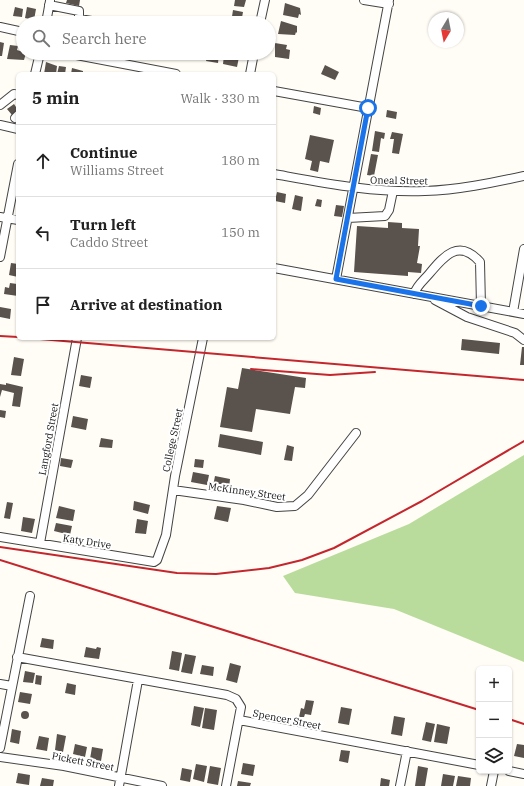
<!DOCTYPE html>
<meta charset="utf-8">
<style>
:root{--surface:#fff;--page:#f2f2f2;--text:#222;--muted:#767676;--line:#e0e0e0}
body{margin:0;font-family:"IBM Plex Serif",serif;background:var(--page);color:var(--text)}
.controls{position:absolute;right:12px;bottom:12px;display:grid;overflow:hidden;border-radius:6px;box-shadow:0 1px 3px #0004}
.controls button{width:36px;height:36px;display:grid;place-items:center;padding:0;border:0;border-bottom:1px solid var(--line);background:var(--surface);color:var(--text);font:20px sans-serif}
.compass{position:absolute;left:428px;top:12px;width:36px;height:36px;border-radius:50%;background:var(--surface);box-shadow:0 1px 3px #0004;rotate:190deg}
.stop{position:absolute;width:12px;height:12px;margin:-9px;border:3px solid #1a73e8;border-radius:50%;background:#fff}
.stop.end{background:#1a73e8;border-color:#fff;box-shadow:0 1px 4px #0008}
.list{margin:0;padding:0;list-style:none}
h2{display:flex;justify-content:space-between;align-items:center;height:52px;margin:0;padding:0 16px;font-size:17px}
h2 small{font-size:13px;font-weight:400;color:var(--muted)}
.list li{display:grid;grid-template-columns:26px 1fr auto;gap:12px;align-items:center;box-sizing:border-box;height:72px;padding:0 16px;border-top:1px solid var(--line)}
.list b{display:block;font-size:15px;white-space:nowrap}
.list p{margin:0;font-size:13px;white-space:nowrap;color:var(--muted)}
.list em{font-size:13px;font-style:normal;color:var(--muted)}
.icon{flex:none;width:22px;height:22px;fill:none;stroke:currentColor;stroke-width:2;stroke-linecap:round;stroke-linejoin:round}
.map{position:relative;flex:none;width:524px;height:786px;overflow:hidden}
.search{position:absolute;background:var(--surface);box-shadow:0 1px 3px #0004;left:16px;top:16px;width:260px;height:44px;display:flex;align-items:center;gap:10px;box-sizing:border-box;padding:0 14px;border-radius:22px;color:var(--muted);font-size:15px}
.panel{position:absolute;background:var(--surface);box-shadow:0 1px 3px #0004;left:16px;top:72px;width:260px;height:268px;border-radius:6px}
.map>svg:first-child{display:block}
.forest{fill:#b9dc9c}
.building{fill:#5a524d}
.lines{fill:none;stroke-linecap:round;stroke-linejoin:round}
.minor-casing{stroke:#444;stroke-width:10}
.minor{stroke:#fff;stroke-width:8}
.rail{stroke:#c4262e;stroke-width:2}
.route{stroke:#1a73e8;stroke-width:5}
.labels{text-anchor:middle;stroke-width:4;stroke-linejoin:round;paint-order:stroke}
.street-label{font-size:10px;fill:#111;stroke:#fff}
</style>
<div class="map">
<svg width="524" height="786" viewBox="0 0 524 786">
<rect width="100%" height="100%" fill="#fffdf5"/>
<path class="forest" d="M524 455V662L394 609 295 593 283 576 409 524Z"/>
<path class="building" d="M67 0H80L79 6 66 3Z
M235 0H246L244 7 234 6Z
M285 3 300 8 301 15 299 14 298 18 283 15Z
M15 7 23 9 22 17 13 16Z
M27 7 36 9 34 20 25 18Z
M233 10 243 12 241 23H231Z
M106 16 130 20V23H101V21L105 22Z
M281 21 297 26V33L296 32 295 35 278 34Z
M0 42 4 43 2 56H0Z
M275 43 287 45 286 49 290 50 289 59 275 57Z
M10 45 18 46 17 50 26 53 24 60 7 59Z
M174 53H185L184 57 173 55Z
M190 53H202L201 60 190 58Z
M208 53H219L218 63 206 61Z
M224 55 239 57 237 67 223 64Z
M46 62 57 66 56 74H44Z
M325 65 339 72 335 80 321 74Z
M59 66 66 67 65 74H57Z
M72 68 83 71V74H71Z
M14 104 18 110 12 115 7 109Z
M314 106 321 108 320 115 313 113Z
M387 110 397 112 396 119 386 117Z
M375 131 385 133 384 139 381 138 379 152 372 151Z
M392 132 403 134 399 154 392 153 394 139H390Z
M310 135 334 140 329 163 320 161 318 172 310 170 312 161 305 159Z
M371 154 378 155 374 176 367 175Z
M277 192 286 194 285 203 275 201Z
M295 195 303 197 301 211 292 209Z
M317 199 322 200 321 207 315 206Z
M336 205 344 206 342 217 334 216Z
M388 222 402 223V228L419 229 418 246H420L417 263 422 264 421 273 408 272V276L354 272 357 226 388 228Z
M11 263 18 264V277L9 275Z
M10 283 17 284 18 296 4 294 5 287 9 288Z
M0 307 11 309 10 319 0 317Z
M462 339 500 343 499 354 461 350Z
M522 347H524V365H520Z
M14 357 24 359 21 376 11 375Z
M242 368 306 378 305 388 295 387 290 414 256 409 252 432 220 427 227 387 238 389Z
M81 375 92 377 90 388 79 386Z
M6 383 23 387 20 407 12 406 14 393 2 390 0 397V384L6 385Z
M0 410 6 411 5 418 0 417Z
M73 416 88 419 86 430 71 427Z
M220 434 263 442 261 455 218 447Z
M101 438 113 440 112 448 99 447Z
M287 445 294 447 292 461 284 460Z
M61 458 73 460 71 468 60 466Z
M195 459 204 460 203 468 194 467Z
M193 472 209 475 207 485 191 482Z
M215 476 230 479 229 489 213 486Z
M134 501 150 505 148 514 133 510Z
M7 502 13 503 10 519 4 518Z
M59 506 75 510 73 521 56 518Z
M217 506 231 508 228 522 214 519Z
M23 517 35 519 32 533 21 531Z
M137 519 148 521 146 534 135 533Z
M56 523 72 526 70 535 54 531Z
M42 638 54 640 53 649 40 647Z
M86 647 96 649 97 647 101 648 99 659 84 657Z
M172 651 182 653 179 671 169 669Z
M185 654 196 656 192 674 181 672Z
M230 663 241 666 237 683 226 680Z
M202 665 214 667 213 676 200 674Z
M25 671 35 673 33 683 23 682Z
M36 675 42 676 41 685 35 684Z
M67 683 76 685 75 695 65 693Z
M20 692 32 694 30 704 18 702Z
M306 700 314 701 311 715 305 714 304 717H299L301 708 304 709Z
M194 706 204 708 200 727 191 725Z
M341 707 352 709 349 725 338 723Z
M205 708 217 710 214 730 202 728Z
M21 715a4 4 0 1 1 8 0a4 4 0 1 1-8 0Z
M394 716 405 718 402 736 391 734Z
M426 722 435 724 431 742 422 740Z
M437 724 450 727 447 744 434 742Z
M12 729 21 731 19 744 10 742Z
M57 734 66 736 63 752 55 750Z
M39 736 49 738 47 751 36 749Z
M75 744 87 747 85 757 73 754Z
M517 744 524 745V758L514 756Z
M92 747 103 749 101 761 90 759Z
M341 750 350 751 348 763 339 761Z
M243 763 255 765 253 776 241 774Z
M196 764 207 766 204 782 193 779Z
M210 766 221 768 218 785 207 783Z
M418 766 428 768 425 786H415Z
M182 768 192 770 190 782 180 780Z
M18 773 30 775 29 785 16 783Z
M443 774 455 776 453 786H441Z
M458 776 471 778 470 786H456Z
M42 778 54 780 53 786H40Z
M381 778 390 780 389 786H380Z
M238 781 251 783 250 786H237Z"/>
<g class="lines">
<g class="minor-casing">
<path id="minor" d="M364 0 389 4
M49 5 79 11V18L76 23
M79 19 98 22
M46 20 62 23
M46 23 50 1
M260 23 265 0
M0 27 23 32
M66 53 176 74
M35 74 40 53
M250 74 254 53
M274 91 368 108
M0 105 14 94 18 95
M15 118 18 115
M0 125 18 129
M274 174C324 183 373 193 425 191 458 190 491 183 524 176
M0 217 18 220
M348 218 385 216 389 210 393 191
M0 257 18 164
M274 268 524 314
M336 279 389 0
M414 294C417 285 423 281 429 274 444 256 459 238 480 262L481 306
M435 300 467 317 515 333 524 340
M513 312 524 249
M173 490 244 500 277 507 295 506 308 495 356 433
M0 537 154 562 157 560 166 535 175 476 203 338
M40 543 77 338
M17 657 227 695 236 699 241 707 226 786
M0 684 12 686
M239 720 479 765
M0 748 30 596
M0 757 64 766 162 786
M509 771 524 774
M119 786 138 680
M400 786 407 751
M491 786 494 771"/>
</g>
<use href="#minor" class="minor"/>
<path class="rail" d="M0 336 18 337
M28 338 524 380
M251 369 330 375 375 372
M0 547 177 573 216 574 269 568 302 560 334 548 422 501 524 441
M0 560 479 710
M509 719 524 724"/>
</g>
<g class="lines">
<path class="route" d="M368 108 336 279 481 306"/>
</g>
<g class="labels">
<g class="street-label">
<text transform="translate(399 180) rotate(1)" y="4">Oneal Street</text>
<text transform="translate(48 439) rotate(-80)" y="4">Langford Street</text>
<text transform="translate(172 440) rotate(-78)" y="4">College Street</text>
<text transform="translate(247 491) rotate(8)" y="4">McKinney Street</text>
<text transform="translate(87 541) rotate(9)" y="4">Katy Drive</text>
<text transform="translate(287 719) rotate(11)" y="4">Spencer Street</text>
<text transform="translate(83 761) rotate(11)" y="4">Pickett Street</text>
</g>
</g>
</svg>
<div class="controls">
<button>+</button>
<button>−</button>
<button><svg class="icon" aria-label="layers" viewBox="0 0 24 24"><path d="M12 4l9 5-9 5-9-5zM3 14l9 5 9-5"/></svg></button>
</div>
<svg class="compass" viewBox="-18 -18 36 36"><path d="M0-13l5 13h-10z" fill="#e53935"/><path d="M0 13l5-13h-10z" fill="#767676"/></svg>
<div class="stop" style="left:368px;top:108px"></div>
<div class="stop end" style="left:481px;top:306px"></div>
<div class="search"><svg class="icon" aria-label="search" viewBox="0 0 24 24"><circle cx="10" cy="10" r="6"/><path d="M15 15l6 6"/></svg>Search here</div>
<section class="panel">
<h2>5 min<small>Walk · 330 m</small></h2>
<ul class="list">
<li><svg class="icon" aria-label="ahead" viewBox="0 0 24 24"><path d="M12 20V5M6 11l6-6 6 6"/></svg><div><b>Continue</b><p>Williams Street</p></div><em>180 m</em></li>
<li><svg class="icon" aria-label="left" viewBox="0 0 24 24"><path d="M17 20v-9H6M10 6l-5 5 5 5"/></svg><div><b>Turn left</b><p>Caddo Street</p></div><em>150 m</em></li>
<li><svg class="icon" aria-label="arrive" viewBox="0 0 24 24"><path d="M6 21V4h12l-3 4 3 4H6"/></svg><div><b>Arrive at destination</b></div></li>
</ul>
</section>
</div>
